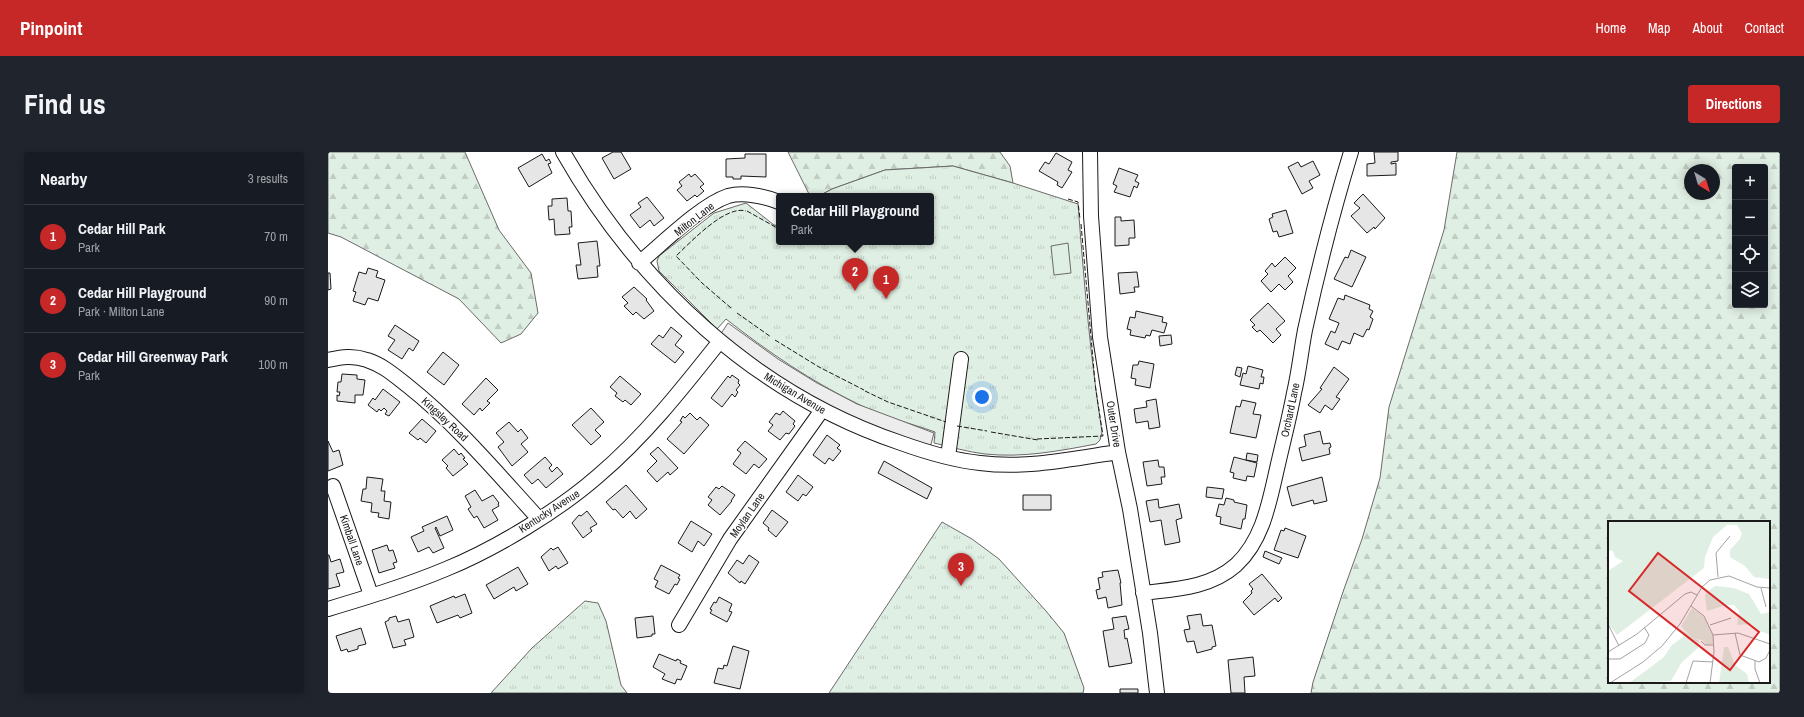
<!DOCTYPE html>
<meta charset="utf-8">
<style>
:root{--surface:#171b24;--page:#20242c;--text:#f1f3f6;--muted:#9ea1a6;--line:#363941;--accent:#c62828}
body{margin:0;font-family:"Archivo Narrow",sans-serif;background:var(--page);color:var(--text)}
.controls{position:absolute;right:12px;top:12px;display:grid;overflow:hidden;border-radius:4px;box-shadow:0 2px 10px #0003}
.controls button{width:36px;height:36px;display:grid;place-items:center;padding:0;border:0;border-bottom:1px solid var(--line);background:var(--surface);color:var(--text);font:20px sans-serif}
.compass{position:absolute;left:1356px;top:12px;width:36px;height:36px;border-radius:50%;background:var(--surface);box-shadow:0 2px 10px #0003;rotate:142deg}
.you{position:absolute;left:654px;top:245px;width:14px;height:14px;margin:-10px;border:3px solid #fff;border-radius:50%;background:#1a73e8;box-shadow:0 0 0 6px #1a73e833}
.badge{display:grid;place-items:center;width:26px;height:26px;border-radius:50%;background:var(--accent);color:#fff;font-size:13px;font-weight:700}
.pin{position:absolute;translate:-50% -33px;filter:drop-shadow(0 1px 2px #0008)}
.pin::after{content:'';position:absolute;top:21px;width:14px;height:12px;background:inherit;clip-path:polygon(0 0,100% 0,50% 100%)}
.popup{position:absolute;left:448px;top:41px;width:158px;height:52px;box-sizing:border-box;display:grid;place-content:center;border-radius:4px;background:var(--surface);filter:drop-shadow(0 1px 3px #0005);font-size:13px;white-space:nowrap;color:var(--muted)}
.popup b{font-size:15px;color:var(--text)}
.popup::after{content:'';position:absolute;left:50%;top:100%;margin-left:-8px;border:8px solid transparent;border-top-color:var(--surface)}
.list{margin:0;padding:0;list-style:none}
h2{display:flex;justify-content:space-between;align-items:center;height:52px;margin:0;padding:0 16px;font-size:17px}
h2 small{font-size:13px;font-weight:400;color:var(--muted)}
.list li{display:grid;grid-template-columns:26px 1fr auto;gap:12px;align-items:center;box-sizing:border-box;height:64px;padding:0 16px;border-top:1px solid var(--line)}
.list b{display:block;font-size:15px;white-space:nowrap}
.list p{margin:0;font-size:13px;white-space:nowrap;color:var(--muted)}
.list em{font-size:13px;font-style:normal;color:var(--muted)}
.icon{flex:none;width:22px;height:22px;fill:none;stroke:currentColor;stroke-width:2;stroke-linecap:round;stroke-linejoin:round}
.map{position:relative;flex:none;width:1452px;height:541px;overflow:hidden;border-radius:4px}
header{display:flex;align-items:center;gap:24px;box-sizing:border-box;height:56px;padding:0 20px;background:var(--accent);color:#fff}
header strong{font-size:19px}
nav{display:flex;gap:22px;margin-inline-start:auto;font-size:14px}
.intro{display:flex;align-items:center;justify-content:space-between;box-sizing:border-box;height:96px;padding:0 24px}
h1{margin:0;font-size:28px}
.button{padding:10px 18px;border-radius:4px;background:var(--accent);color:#fff;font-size:14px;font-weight:700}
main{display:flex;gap:24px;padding:0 24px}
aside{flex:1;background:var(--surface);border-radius:4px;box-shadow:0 2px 10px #0003}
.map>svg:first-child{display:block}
.forest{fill:url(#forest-firs);stroke:#6a6a6a;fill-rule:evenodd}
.park{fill:url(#park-tufts);stroke:#6a6a6a}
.pitch{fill:#e0efe3;stroke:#6a6a6a}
.parking{fill:#ededed;stroke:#6a6a6a}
.building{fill:#e6e6e6;stroke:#1a1a1a}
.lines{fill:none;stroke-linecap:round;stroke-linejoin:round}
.minor-casing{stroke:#1a1a1a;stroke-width:16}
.minor{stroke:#fff;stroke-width:14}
.fence{stroke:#1a1a1a;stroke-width:1;stroke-dasharray:5 2;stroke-linecap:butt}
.labels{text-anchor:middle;stroke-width:3;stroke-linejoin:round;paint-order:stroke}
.street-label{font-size:11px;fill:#1a1a1a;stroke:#fff}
.inset-road{fill:none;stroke:#a3a3a3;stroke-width:1}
.view{fill:#d62828;fill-opacity:0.15;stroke:#d62828;stroke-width:2}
.inset-edge{fill:none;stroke:#1a1a1a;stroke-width:2}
</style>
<header>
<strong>Pinpoint</strong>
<nav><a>Home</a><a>Map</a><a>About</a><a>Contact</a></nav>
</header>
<div class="intro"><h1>Find us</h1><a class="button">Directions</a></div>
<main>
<aside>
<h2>Nearby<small>3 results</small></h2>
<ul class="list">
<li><span class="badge">1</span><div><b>Cedar Hill Park</b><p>Park</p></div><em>70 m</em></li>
<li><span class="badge">2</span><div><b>Cedar Hill Playground</b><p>Park · Milton Lane</p></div><em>90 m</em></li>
<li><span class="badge">3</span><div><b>Cedar Hill Greenway Park</b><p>Park</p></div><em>100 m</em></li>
</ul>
</aside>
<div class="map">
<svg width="1452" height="541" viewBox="0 0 1452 541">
<defs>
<pattern id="forest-firs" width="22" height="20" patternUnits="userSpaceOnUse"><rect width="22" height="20" fill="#e0efe3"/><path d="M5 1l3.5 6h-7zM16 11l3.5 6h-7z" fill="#c0ccc2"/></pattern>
<pattern id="park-tufts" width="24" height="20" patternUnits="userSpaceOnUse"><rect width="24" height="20" fill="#e0efe3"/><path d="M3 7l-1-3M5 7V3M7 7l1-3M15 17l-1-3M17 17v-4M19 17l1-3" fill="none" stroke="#c0ccc2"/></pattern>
</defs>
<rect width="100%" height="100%" fill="#fff"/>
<path class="forest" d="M0 0H137L171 78 203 121 210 161 193 182 173 191 131 147 13 85 0 81Z
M460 0H672L682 14 685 31 625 14 557 18 504 37 491 44H482Z
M1129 0H1452V541H983L985 530 1016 437 1034 387 1052 326 1061 255 1116 78ZM1407 15H1437V153H1407ZM1362 18H1386V42H1362ZM1281 370H1441V530H1281Z"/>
<path class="park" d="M625 14 685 31 750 52C756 128 762 204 774 280L772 288 768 292C731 299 695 306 657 302 640 300 623 295 606 291L607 280C582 271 555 265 532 253 484 230 440 200 398 167L389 177 331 119 329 109 331 104 386 61 418 51 446 73 451 74V90H603V44H491L504 37 557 18Z
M614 370 644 387 671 407 718 459 736 481 756 536 755 541H501Z
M257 449 270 451 278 469 293 533 299 541H163L204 496Z"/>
<path class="pitch" d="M740 91 743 121 726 123 723 94Z"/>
<path class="parking" d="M400 171 450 207 489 231 529 252 606 281 602 296 524 266 468 236 392 183Z"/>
<path class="building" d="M285 0H293L303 17 286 27 274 6Z
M1046 0H1070V9L1063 10V12L1068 11V23L1039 24V12L1047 11Z
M728 1 744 10 740 18 744 20 734 36 729 33 730 30 711 19 717 10 721 12Z
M214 2 218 9 221 7 223 11 220 12 224 21 201 35 190 16Z
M417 2H438V25L413 24V27H405V25H398V7L417 6Z
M985 9 992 23 981 29 985 36 974 42 960 15 970 10 973 15Z
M791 16 810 23 807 29 811 31 809 36 806 34 802 45 786 40 789 34 785 32Z
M361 22 363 25 367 22 376 32 372 35 376 39 369 45 367 43 359 49 349 38 354 34 351 30Z
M1035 42 1057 66 1047 77 1046 75 1039 81 1023 64 1032 56 1026 51Z
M319 45 336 66 326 74 322 68 312 76 302 63 313 55 310 51Z
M239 46 240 59H243L244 75H241L242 82 227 83 226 67 221 68 220 54H224V47Z
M958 58 965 81 951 85 949 79 945 80 941 67 945 65 944 62Z
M787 65H793V69L806 68 807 86H801V93L787 94Z
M269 89 272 114H269L270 125 250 127 248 113H253L250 91Z
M1023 98 1038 105 1024 135 1006 127 1017 105 1020 106Z
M957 105 968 116 960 124 965 130 957 138 951 132 943 140 933 129 940 122 937 119 944 111 947 115Z
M40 116 50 119 48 125 57 128 50 149 40 146 37 153 25 149 28 140 25 139 31 120 38 122Z
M809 120 811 135H806L807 140 792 142 790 121Z
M0 121H2L3 137 0 138Z
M306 135 319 147 318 148 326 159 316 167 308 160 305 163 296 154 300 151 294 145Z
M1017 143 1042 153 1041 157 1045 159 1042 165 1045 167 1041 178 1039 177 1035 185 1026 181 1022 192 1014 189 1010 198 997 192 1003 179 1007 181 1011 171 1001 167 1010 146 1016 148Z
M940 151 957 169 948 177 953 183 945 191 932 178 929 180 924 175 927 173 922 168Z
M808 159 835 165 834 170 839 171 836 181 824 178 822 184 818 183 817 186 802 183 803 178 799 177 802 165 807 166Z
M67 173 91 189 85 199 81 196 74 207 60 198 67 188 60 184Z
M343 175 354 184 347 193 356 200 347 211 323 192 331 183 335 186Z
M843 183 844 192 832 194 831 184Z
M115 200 131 213 116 233 99 220Z
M811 209 826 212 822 236 807 233 808 227 803 226 805 213H810Z
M920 214 935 218 933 225H936L935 232 932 231 931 237 912 233 915 221 918 222Z
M909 215 914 216 912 225 907 223Z
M1006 215 1021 227 1008 245 1012 247 1004 258 997 253 992 261 980 253 994 237 992 236Z
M14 222 29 223V227L37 228 35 243H27V251L9 249V243L11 244 12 240H9L10 230H13Z
M404 223 411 228 410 231 412 233 408 238 410 240 407 245 404 242 394 255 383 246 400 224 402 226Z
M292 224 313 242 303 253 297 248 295 250 287 244 289 241 282 235Z
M158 226 170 238 159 249 162 251 154 259 152 256 146 263 134 252Z
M55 237 72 250 61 264 57 262 59 259 56 256 53 259 51 257 49 260 40 253 45 246 47 248Z
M828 247 832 275 821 277 820 269 808 271 806 257 819 255 818 249Z
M914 248 928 251 925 262 933 263 928 286 902 281 908 254 912 255Z
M263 256 276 270 267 278 273 284 263 293 244 273Z
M455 259 467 269 465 272 467 274 461 282 458 281 452 288 440 279 445 273 441 270 448 261 452 263Z
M362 261 369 268 372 265 381 273 356 302 339 287 354 270 352 269 355 264 357 266Z
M94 267 108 279 98 291 92 286 90 288 81 281Z
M181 270 190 280 193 277 200 286 193 292 200 300 184 314 170 295 176 290 168 281Z
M992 279 995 292 1002 291 1003 295 1001 296 1002 302 974 309 971 296 978 294 976 283Z
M499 283 512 293 509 296 513 299 505 309 501 306 497 312 485 303Z
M0 289 5 300 11 298 15 313 0 319Z
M417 289 439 307 431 316 426 312 418 322 405 312 413 301 409 298Z
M330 295 350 316 342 323 340 320 329 330 319 319 329 309 322 302Z
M126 297 131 303 133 301 137 306 135 307 140 312 125 324 118 316 120 314 114 308Z
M919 301 930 303 929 310 918 308Z
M217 305 224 313 221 316 224 320 229 315 235 322 218 336 210 327 204 332 196 323Z
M906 305 929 311 926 325 919 324 918 329 905 326 906 321 902 320Z
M830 308 831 315H836L837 325H833L834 332 819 334 815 310Z
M556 309 604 336 599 347 550 321Z
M470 323 485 335 478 344 475 342 470 349 458 340Z
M39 325 55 327 53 339H57L56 349 63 350 61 367 50 365 51 361 43 360 44 351 33 349 35 337H38Z
M994 325 999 349 986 352 985 348 964 354 959 335Z
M298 333 319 357 308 367 302 359 295 366 287 357 285 358 278 350Z
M394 334 407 343 403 349H404L392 363 380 353 384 348 380 345 388 335 391 337Z
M879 335 896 337 894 347 878 345Z
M147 338 154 349 165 343 171 351 170 352 171 354 164 358 170 368 156 376 149 364 146 366 140 357 143 355 137 344Z
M695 343H723V358H695Z
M898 346 906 348V350L919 353 917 367H915L913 377 892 372 893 365 888 364 891 352 896 353Z
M830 347 831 356 851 352 854 366 848 368 852 390 837 393 833 368 822 370 818 349Z
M444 358 460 370 448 385 440 378 441 376 435 371Z
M259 359 269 372 262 376 264 379 255 386 244 371 251 363 253 364Z
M119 364 125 378 112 384 108 375 107 376 116 396 105 401 101 395 90 400 83 385 96 379 94 375Z
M363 369 384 382 376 394 370 389 364 400 350 391Z
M957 376 978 384 970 406 946 398 953 378 956 379Z
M59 393 61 399 65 398 69 410 65 411 67 416 51 421 44 398Z
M230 395 240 411 230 417 228 414 221 419 213 405 223 396 225 398Z
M937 399 954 406 951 412 935 405Z
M0 403H1L3 410 12 407 16 420 8 422 12 434 0 437Z
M421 403 431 410 417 432 413 429 412 431 400 421 409 408 415 412Z
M333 413 352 423 350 426 352 427 349 433 347 432 341 442 327 435 330 429 326 427Z
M190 415 200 432 188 439 186 435 166 447 158 433Z
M790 418 793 431H792L794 453 780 456 778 445 770 447 768 438 772 437 770 426 775 425 774 420Z
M934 422 954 446 950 450 947 446 926 463 915 450 924 441 923 439 925 437 921 432Z
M137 442 144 461 132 466 130 463 109 471 102 454 126 444 127 446Z
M391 445 404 452 401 459 404 460 399 470 382 461 384 458 382 457 386 450 388 451Z
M873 462 875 474 884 473 888 494 884 495V497L869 501 866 489 859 490 856 478 862 477 859 464Z
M68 464 70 470 81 467 86 485 76 488 78 493 65 496 57 470 61 468V466Z
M325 464 327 482H324V484L309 486 307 466Z
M798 464 801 477 796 478 797 487 799 486 804 511 781 515 775 479 786 477 784 466Z
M33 476 38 492 30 494V497L20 500 19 497 13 499 8 484Z
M405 494 421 499 412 537 386 531 390 516 395 517 396 513 399 514Z
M331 502 348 509 349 507 353 509 352 511 359 514 353 528 349 527 347 532 334 527 337 522 325 515Z
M925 505 927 524 916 525 917 541H903L900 508Z
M792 537H810V541H792Z"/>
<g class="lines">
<g class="minor-casing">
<path id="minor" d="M235 0C310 132 427 242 573 291 598 300 624 308 652 311 698 317 744 307 790 300
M762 0 763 64 772 185 790 300 802 357 822 481 829 541
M311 111C334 92 373 53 400 44 415 40 436 44 451 50
M0 208C14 205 25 203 39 208 55 213 67 224 80 234 129 273 169 321 211 367
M620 305 633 207
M5 334 43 443
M815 441C848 437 882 436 908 413 937 386 942 345 951 308 956 286 962 263 966 241 971 220 973 199 977 178 990 118 1005 59 1023 0
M0 457C40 445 80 433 118 417 167 397 230 359 270 324 317 284 354 237 392 189
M351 473 402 387 494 258"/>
</g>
<use href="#minor" class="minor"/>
<path class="fence" d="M740 47 750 50 752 67
M419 59 451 77
M753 72 767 230
M403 156 374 131 348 104C363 90 397 53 418 59
M409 161 443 185
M447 188 491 215 536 238
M537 239 560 250 618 270
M629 274 659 279
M663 280 710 288
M709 287 775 284 767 232"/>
</g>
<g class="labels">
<g class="street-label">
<text transform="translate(366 67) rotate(-38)" y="4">Milton Lane</text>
<text transform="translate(467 241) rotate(31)" y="4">Michigan Avenue</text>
<text transform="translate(962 258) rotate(-78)" y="4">Orchard Lane</text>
<text transform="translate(117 267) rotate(43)" y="4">Kingsley Road</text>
<text transform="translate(786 272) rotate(81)" y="4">Outer Drive</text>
<text transform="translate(221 359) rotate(-33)" y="4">Kentucky Avenue</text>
<text transform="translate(419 363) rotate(-55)" y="4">Moylan Lane</text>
<text transform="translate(24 388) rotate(71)" y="4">Kimball Lane</text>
</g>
</g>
<g transform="translate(1280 369)">
<rect width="162" height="162" fill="#fff"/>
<path d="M0 0H162L161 58 146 56 137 45 122 36V29L132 18 134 12 129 4H119L105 16 97 36 96 47 9 114 0 102V50L15 40 7 36 5 30 0 29ZM76 110 84 117 91 119 90 127 74 141 63 160 21 162 55 137 64 124 75 116ZM116 126H120L127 144 139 153 141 162H111Z" fill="#e0efe3"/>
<path d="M107 65 126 67 141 73 153 93 162 91V114L150 109 143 103 129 104 131 90 126 84H118L99 90 97 75 99 71ZM84 87 96 96 105 115V123L98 124 94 119 84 117 73 105Z" fill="#e0efe3"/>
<path class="inset-road" d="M110 56 108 32 122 15M153 67 158 86M83 85 96 95 105 114 106 131 102 162M0 103 11 125M102 104 123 97M127 112 132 134 151 141 158 137 162 129M105 114 130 112 162 123M93 120 97 124H106M0 131 29 113 77 73 83 71 89 74M0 138H12L37 122 41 114 36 106M147 140V148L152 162M2 162 35 141 54 125 72 103 94 66 102 59 121 55 149 66 162 67M78 162 85 140 105 141"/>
<path class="view" d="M50 32 151 111 122 149 21 70Z"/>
<rect width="162" height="162" class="inset-edge"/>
</g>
</svg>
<div class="controls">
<button>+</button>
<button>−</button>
<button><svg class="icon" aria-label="locate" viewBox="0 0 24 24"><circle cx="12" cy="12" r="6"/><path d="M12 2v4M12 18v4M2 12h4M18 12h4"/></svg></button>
<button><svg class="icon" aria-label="layers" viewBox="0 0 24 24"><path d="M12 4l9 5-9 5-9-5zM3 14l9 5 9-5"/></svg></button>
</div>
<svg class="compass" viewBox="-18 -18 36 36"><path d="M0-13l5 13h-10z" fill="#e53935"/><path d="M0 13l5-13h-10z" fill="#9ea1a6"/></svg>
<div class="you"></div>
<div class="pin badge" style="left:558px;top:147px">1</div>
<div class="pin badge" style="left:527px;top:139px">2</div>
<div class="popup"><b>Cedar Hill Playground</b>Park</div>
<div class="pin badge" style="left:633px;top:434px">3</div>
</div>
</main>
